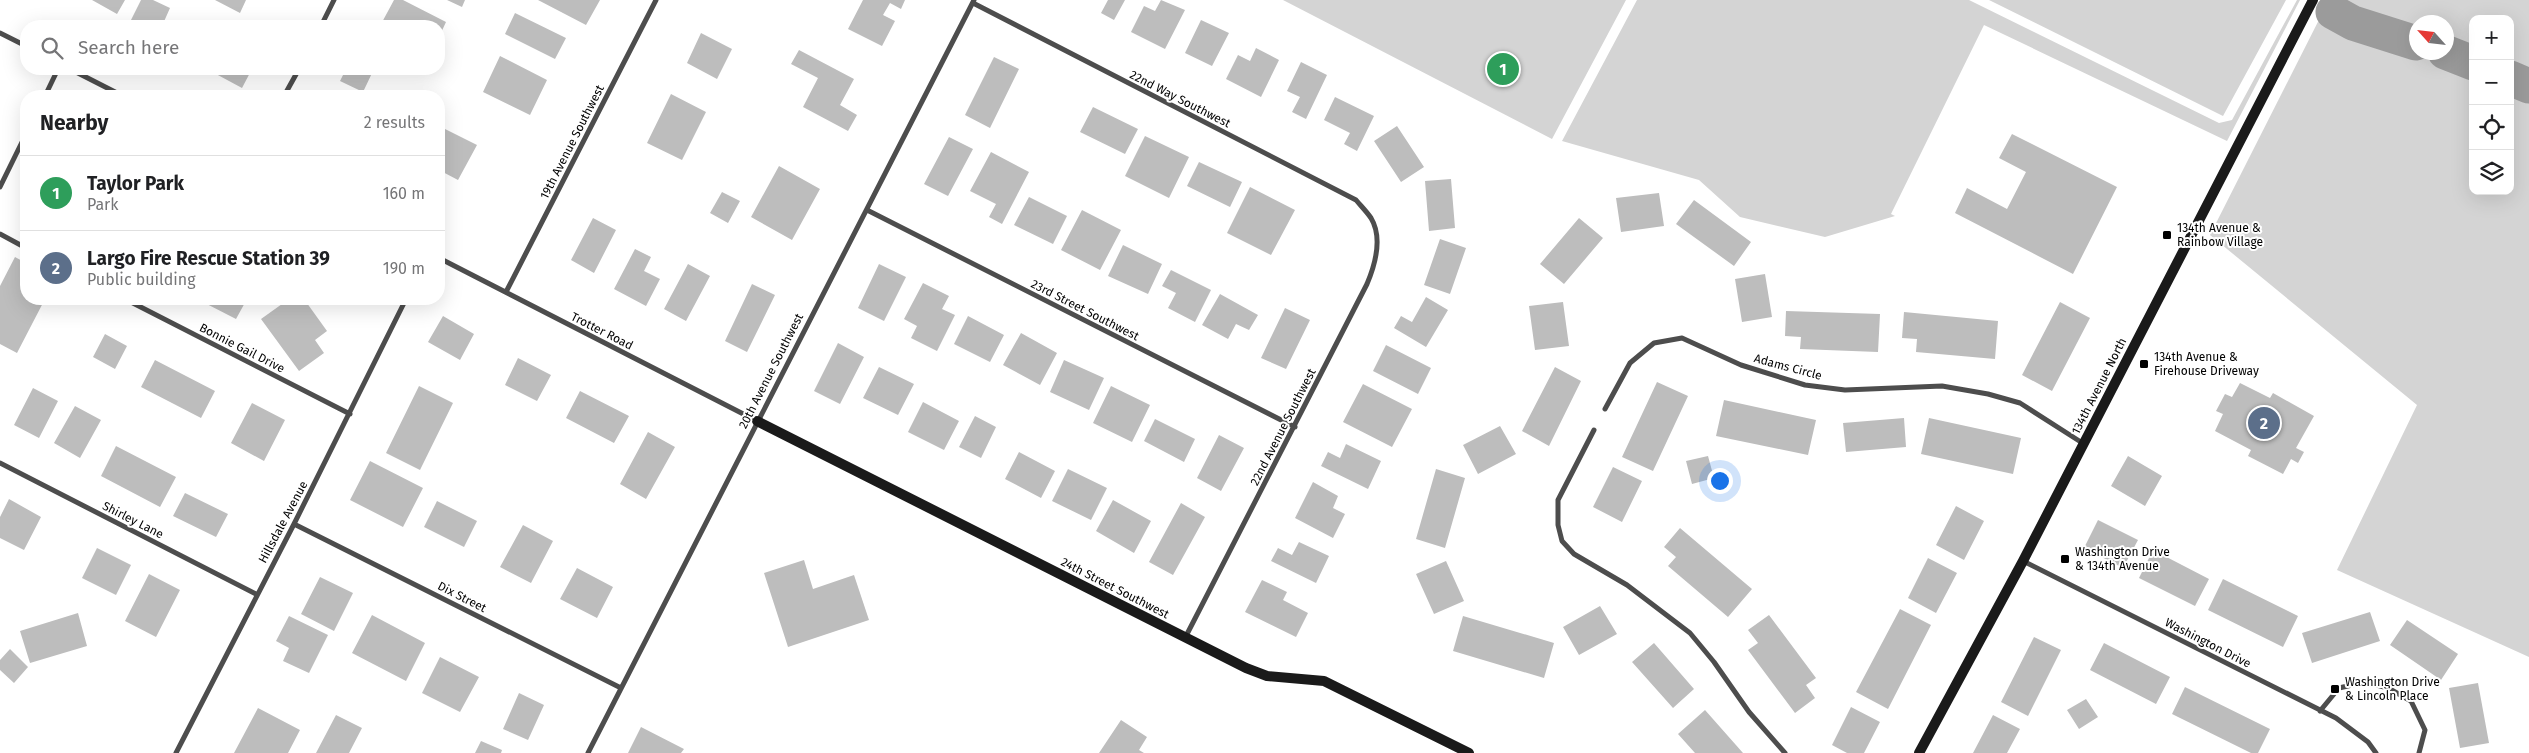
<!DOCTYPE html>
<meta charset="utf-8">
<style>
:root{--surface:#fff;--page:#f2f2f2;--text:#202124;--muted:#757577;--line:#e0e0e0;--accent:#0b8043}
body{margin:0;font-family:"Fira Sans",sans-serif;background:var(--page);color:var(--text)}
.controls{position:absolute;right:15px;top:15px;display:grid;overflow:hidden;border-radius:10px;box-shadow:0 5px 20px #0002}
.controls button{width:45px;height:45px;display:grid;place-items:center;padding:0;border:0;border-bottom:1px solid var(--line);background:var(--surface);color:var(--text);font:25px sans-serif}
.compass{position:absolute;left:2409px;top:15px;width:45px;height:45px;border-radius:50%;background:var(--surface);box-shadow:0 5px 20px #0002;rotate:297deg}
.you{position:absolute;left:1719px;top:480px;width:18px;height:18px;margin:-12px;border:4px solid #fff;border-radius:50%;background:#1a73e8;box-shadow:0 0 0 8px #1a73e833}
.badge{display:grid;place-items:center;width:32px;height:32px;border-radius:50%;background:var(--accent);color:#fff;font-size:16px;font-weight:700}
.pin{position:absolute;translate:-50% -50%;border:2px solid #fff;box-shadow:0 1px 5px #0006}
.list{margin:0;padding:0;list-style:none}
h2{display:flex;justify-content:space-between;align-items:center;height:65px;margin:0;padding:0 20px;font-size:21px}
h2 small{font-size:16px;font-weight:400;color:var(--muted)}
.list li{display:grid;grid-template-columns:32px 1fr auto;gap:15px;align-items:center;box-sizing:border-box;height:75px;padding:0 20px;border-top:1px solid var(--line)}
.list b{display:block;font-size:19px;white-space:nowrap}
.list p{margin:0;font-size:16px;white-space:nowrap;color:var(--muted)}
.list em{font-size:16px;font-style:normal;color:var(--muted)}
.icon{flex:none;width:28px;height:28px;fill:none;stroke:currentColor;stroke-width:2;stroke-linecap:round;stroke-linejoin:round}
.map{position:relative;flex:none;width:2529px;height:753px;overflow:hidden}
.search{position:absolute;background:var(--surface);box-shadow:0 5px 20px #0002;left:20px;top:20px;width:425px;height:55px;display:flex;align-items:center;gap:12px;box-sizing:border-box;padding:0 18px;border-radius:20px;color:var(--muted);font-size:19px}
.panel{position:absolute;background:var(--surface);box-shadow:0 5px 20px #0002;left:20px;top:90px;width:425px;height:215px;border-radius:20px}
.map>svg:first-child{display:block}
.green{fill:#d4d4d4;fill-rule:evenodd}
.lines{fill:none;stroke-linecap:round;stroke-linejoin:round}
.river{stroke:#9b9b9b;stroke-width:35}
.building{fill:#bdbdbd}
.street{stroke:#4d4d4d;stroke-width:5}
.secondary{stroke:#1a1a1a;stroke-width:10}
.poi-dot{fill:#000;stroke:#fff;stroke-width:2}
.labels{text-anchor:middle;stroke-width:4;stroke-linejoin:round;paint-order:stroke}
.street-label{font-size:12px;fill:#000;stroke:#fff}
.poi-label{font-size:12px;fill:#000;stroke:#fff;text-anchor:start}
</style>
<div class="map">
<svg width="2529" height="753" viewBox="0 0 2529 753">
<rect width="100%" height="100%" fill="#fff"/>
<path class="green" d="M1283 0H1626L1552 139Z
M1637 0H1969L2219 123 2232 120 2297 0H2300L2227 141 1984 25 1891 214 1895 216 1825 237 1740 217 1699 180 1562 141Z
M1989 0H2286L2223 116Z
M2329 0H2529V657L2337 570 2417 405 2210 235ZM2473 19H2510V191H2473ZM2416 22H2446V52H2416Z"/>
<g class="lines">
<path class="river" d="M2333 12 2353 23 2416 43
M2445 52 2473 63
M2510 78 2529 86"/>
</g>
<path class="building" d="M92 0H125L117 14Z
M141 0H153L170 8 162 26H128Z
M215 0H246L240 13Z
M394 0H403L446 22 439 37V26H380Z
M447 0H465L462 7Z
M538 0H600L586 25Z
M863 0H905L901 9 890 3 883 15 895 21 882 46 848 29Z
M1108 0H1125L1114 20 1101 13Z
M1161 0 1185 10 1165 49 1131 32 1144 6 1155 11Z
M515 13 566 38 555 59 505 34Z
M1201 20 1229 33 1212 66 1185 53Z
M701 33 732 49 717 79 687 63Z
M1256 48 1279 60 1261 97 1226 79 1238 55 1250 61Z
M799 50 854 79 840 105 857 115 848 131 803 107 818 78 791 64Z
M500 56 547 80 530 115 483 92Z
M994 57 1019 69 990 128 965 115Z
M1301 62 1327 75 1306 119 1292 112 1300 97 1287 91Z
M218 69H252L242 88 216 74Z
M346 69H374L363 92 340 81Z
M671 94 706 112 682 160 647 143Z
M1335 97 1374 116 1357 151 1344 144 1350 133 1324 120Z
M1093 107 1138 129 1125 154 1080 132Z
M439 126 477 145 458 180 439 170Z
M1397 126 1424 167 1401 182 1374 141Z
M2012 134 2117 187 2073 274 1955 213 1967 188 2007 209 2026 172 1999 158Z
M1145 136 1189 157 1169 198 1125 176Z
M949 137 973 149 948 196 924 184Z
M991 152 1029 172 1002 224 989 217 996 204 970 191Z
M1199 162 1242 182 1230 207 1187 186Z
M779 166 820 189 792 240 751 217Z
M1451 179 1455 228 1429 231 1425 181Z
M1250 187 1295 210 1271 255 1227 233Z
M722 192 740 201 728 223 710 213Z
M1659 193 1664 226 1621 232 1616 198Z
M1029 197 1067 216 1053 244 1014 225Z
M1694 200 1751 242 1734 266 1676 224Z
M1082 210 1121 230 1100 270 1061 250Z
M593 218 616 230 594 273 571 260Z
M1579 218 1603 238 1564 284 1540 264Z
M1440 239 1466 248 1450 294 1424 285Z
M1123 245 1162 264 1148 294 1108 276Z
M635 249 651 257 644 271 660 279 646 306 614 289Z
M15 257 26 263V299H45L17 353 0 344V286Z
M688 264 710 276 686 321 664 309Z
M879 264 906 277 884 321 858 308Z
M1171 270 1211 290 1195 322 1168 308 1176 293 1162 286Z
M1765 274 1772 317 1742 322 1735 279Z
M923 283 949 296 942 309 955 315 937 351 911 338 917 326 904 319Z
M752 284 775 295 747 352 725 341Z
M1220 294 1258 315 1249 330 1236 324 1228 339 1202 325Z
M1426 297 1448 310 1426 347 1394 328 1401 316 1412 322Z
M197 299H247L236 319Z
M289 299H304L327 331 315 340 324 353 299 371 261 319Z
M1563 302 1569 346 1535 350 1529 306Z
M2060 302 2090 318 2052 391 2022 375Z
M1285 308 1310 320 1286 369 1261 358Z
M1786 311 1880 314 1878 352 1800 349 1801 337 1785 336Z
M1904 312 1998 321 1995 359 1916 352 1917 339 1902 338Z
M443 316 474 334 460 360 428 342Z
M968 316 1004 335 990 362 954 344Z
M1021 333 1057 353 1040 385 1003 365Z
M105 334 127 346 115 369 93 357Z
M838 343 864 357 840 404 814 391Z
M1386 345 1431 368 1418 394 1373 371Z
M518 358 551 375 537 401 505 385Z
M155 360 215 391 201 418 141 387Z
M1064 360 1104 378 1089 410 1050 392Z
M879 367 914 384 898 415 863 398Z
M1555 367 1581 381 1549 446 1522 431Z
M1657 382 1688 396 1653 471 1622 457Z
M2240 383 2270 398 2273 393 2314 416 2296 448 2304 452 2298 463 2291 459 2283 474 2248 456 2251 450 2215 431 2223 414 2216 411 2225 394 2232 397Z
M1363 384 1412 409 1392 447 1343 422Z
M419 386 453 403 420 470 386 453Z
M1111 386 1150 405 1132 442 1093 423Z
M33 388 58 401 39 438 14 425Z
M580 391 629 416 614 443 566 418Z
M1724 400 1816 420 1808 455 1716 436Z
M923 402 959 421 944 450 908 432Z
M252 403 285 420 264 461 231 443Z
M75 406 101 420 80 458 54 443Z
M975 416 996 427 981 458 959 447Z
M1904 418 1906 447 1846 452 1843 423Z
M1929 418 2021 438 2013 474 1921 454Z
M1155 419 1195 439 1184 462 1144 441Z
M1500 426 1516 454 1478 474 1463 445Z
M648 432 675 447 646 499 620 484Z
M1219 435 1244 448 1221 491 1197 478Z
M1346 444 1381 461 1368 489 1321 466 1328 452 1340 458Z
M116 446 176 477 160 507 101 476Z
M1019 452 1055 471 1041 498 1005 479Z
M1708 456 1714 478 1692 484 1686 461Z
M2128 456 2162 476 2145 506 2111 486Z
M370 461 423 488 403 527 350 500Z
M1613 467 1642 481 1622 522 1593 507Z
M1068 469 1107 488 1091 520 1052 501Z
M1436 469 1465 478 1445 548 1416 539Z
M1313 482 1338 496 1333 508 1345 514 1333 538 1295 518Z
M185 493 228 514 216 537 173 516Z
M9 499 41 517 24 550 0 538V517Z
M1113 500 1151 521 1134 553 1096 531Z
M437 501 477 521 464 547 424 527Z
M1181 503 1205 517 1173 575 1149 562Z
M1956 506 1984 521 1964 560 1936 545Z
M2098 520 2138 540 2123 568 2084 548Z
M523 525 553 541 531 583 500 567Z
M1680 528 1752 589 1728 617 1668 566 1676 557 1664 547Z
M1299 542 1329 556 1316 583 1271 561 1278 548 1292 555Z
M97 548 131 565 116 595 82 578Z
M2153 550 2209 579 2195 606 2139 578Z
M1928 558 1957 573 1936 613 1908 598Z
M804 560 813 589 854 575 869 620 788 647 764 573Z
M1446 561 1464 601 1434 614 1416 574Z
M577 568 613 587 597 618 560 599Z
M149 574 180 590 156 637 125 621Z
M320 577 353 593 334 631 301 614Z
M2223 579 2298 616 2283 647 2208 610Z
M1262 580 1287 592 1283 600 1308 613 1296 637 1245 612Z
M1600 606 1617 634 1579 655 1563 627Z
M1900 609 1931 625 1888 709 1856 692Z
M2370 612 2380 641 2312 663 2302 633Z
M78 613 87 646 30 663 20 631Z
M372 615 425 643 406 681 352 653Z
M1769 615 1816 678 1806 685 1815 698 1795 713 1748 650 1758 643 1748 630Z
M289 616 328 635 309 673 283 661 289 648 276 641Z
M1463 616 1554 643 1544 678 1453 651Z
M2407 620 2458 654 2441 680 2390 645Z
M2034 637 2061 650 2028 716 2001 702Z
M1654 643 1694 689 1673 708 1632 662Z
M2104 643 2170 677 2156 704 2090 670Z
M10 649 28 667 14 683 0 670V660Z
M440 657 479 677 460 712 422 693Z
M2478 683 2489 743 2460 748 2449 688Z
M2185 687 2270 729 2258 753H2251L2172 714Z
M519 693 544 705 528 740 503 729Z
M2086 699 2098 717 2079 729 2067 710Z
M1851 707 1880 722 1864 753H1847L1832 745Z
M258 708 300 730 288 753H234Z
M1705 710 1743 753H1695L1678 734Z
M336 715 362 728 349 753H316Z
M1993 715 2020 729 2007 753H1973Z
M1121 720 1147 737 1139 750 1144 753H1099Z
M641 727 684 749 681 753H628Z
M481 741 502 750 501 753H475Z"/>
<g class="lines">
<path class="street" d="M973 3 1356 200C1361 206 1367 212 1371 218 1383 238 1375 265 1367 284L1185 638
M321 26 334 0
M0 33 26 46
M70 69 123 96
M45 96 58 69
M284 96 299 69
M0 187 26 134
M867 210 1295 427
M0 234 26 248
M439 258 757 421
M506 292 656 0
M125 299 350 414
M1605 409 1630 363 1654 343 1682 338 1741 365 1805 385 1845 390 1942 386 1988 394 2020 403 2084 444
M1594 430 1558 500V525L1562 541 1574 554 1627 585 1690 633 1714 662 1749 712 1785 753
M0 463 256 594
M294 524 621 688
M2023 561 2336 718 2368 742 2376 753
M2320 711 2339 688 2365 682 2388 688 2411 701 2425 730 2419 753
M176 753 294 524 406 299
M588 753 974 0"/>
<path class="secondary" d="M757 421 1246 668 1267 676 1324 681 1469 753
M1919 753 2023 561 2313 0"/>
</g>
<g class="poi-dot">
<rect x="2162" y="230" width="10" height="10" rx="2.5"/>
<rect x="2139" y="359" width="10" height="10" rx="2.5"/>
<rect x="2060" y="554" width="10" height="10" rx="2.5"/>
<rect x="2330" y="684" width="10" height="10" rx="2.5"/>
</g>
<g class="labels">
<g class="street-label">
<text transform="translate(1180 99) rotate(27)" y="4">22nd Way Southwest</text>
<text transform="translate(572 142) rotate(-63)" y="4">19th Avenue Southwest</text>
<text transform="translate(1085 310) rotate(27)" y="4">23rd Street Southwest</text>
<text transform="translate(602 331) rotate(27)" y="4">Trotter Road</text>
<text transform="translate(242 348) rotate(27)" y="4">Bonnie Gail Drive</text>
<text transform="translate(1788 367) rotate(15)" y="4">Adams Circle</text>
<text transform="translate(771 371) rotate(-63)" y="4">20th Avenue Southwest</text>
<text transform="translate(2099 386) rotate(-63)" y="4">134th Avenue North</text>
<text transform="translate(1283 427) rotate(-63)" y="4">22nd Avenue Southwest</text>
<text transform="translate(133 520) rotate(27)" y="4">Shirley Lane</text>
<text transform="translate(283 522) rotate(-62)" y="4">Hillsdale Avenue</text>
<text transform="translate(1115 588) rotate(27)" y="4">24th Street Southwest</text>
<text transform="translate(462 597) rotate(27)" y="4">Dix Street</text>
<text transform="translate(2208 643) rotate(27)" y="4">Washington Drive</text>
</g>
<g class="poi-label">
<text x="2177" y="232">134th Avenue &amp;<tspan x="2177" dy="14">Rainbow Village</tspan></text>
<text x="2154" y="361">134th Avenue &amp;<tspan x="2154" dy="14">Firehouse Driveway</tspan></text>
<text x="2075" y="556">Washington Drive<tspan x="2075" dy="14">&amp; 134th Avenue</tspan></text>
<text x="2345" y="686">Washington Drive<tspan x="2345" dy="14">&amp; Lincoln Place</tspan></text>
</g>
</g>
</svg>
<div class="controls">
<button>+</button>
<button>−</button>
<button><svg class="icon" aria-label="locate" viewBox="0 0 24 24"><circle cx="12" cy="12" r="6"/><path d="M12 2v4M12 18v4M2 12h4M18 12h4"/></svg></button>
<button><svg class="icon" aria-label="layers" viewBox="0 0 24 24"><path d="M12 4l9 5-9 5-9-5zM3 14l9 5 9-5"/></svg></button>
</div>
<svg class="compass" viewBox="-18 -18 36 36"><path d="M0-13l5 13h-10z" fill="#e53935"/><path d="M0 13l5-13h-10z" fill="#757577"/></svg>
<div class="you"></div>
<div class="pin badge" style="left:1503px;top:69px;background:#2e9e5b">1</div>
<div class="pin badge" style="left:2264px;top:423px;background:#5c6f8a">2</div>
<div class="search"><svg class="icon" aria-label="search" viewBox="0 0 24 24"><circle cx="10" cy="10" r="6"/><path d="M15 15l6 6"/></svg>Search here</div>
<section class="panel">
<h2>Nearby<small>2 results</small></h2>
<ul class="list">
<li><span class="badge" style="background:#2e9e5b">1</span><div><b>Taylor Park</b><p>Park</p></div><em>160 m</em></li>
<li><span class="badge" style="background:#5c6f8a">2</span><div><b>Largo Fire Rescue Station 39</b><p>Public building</p></div><em>190 m</em></li>
</ul>
</section>
</div>
